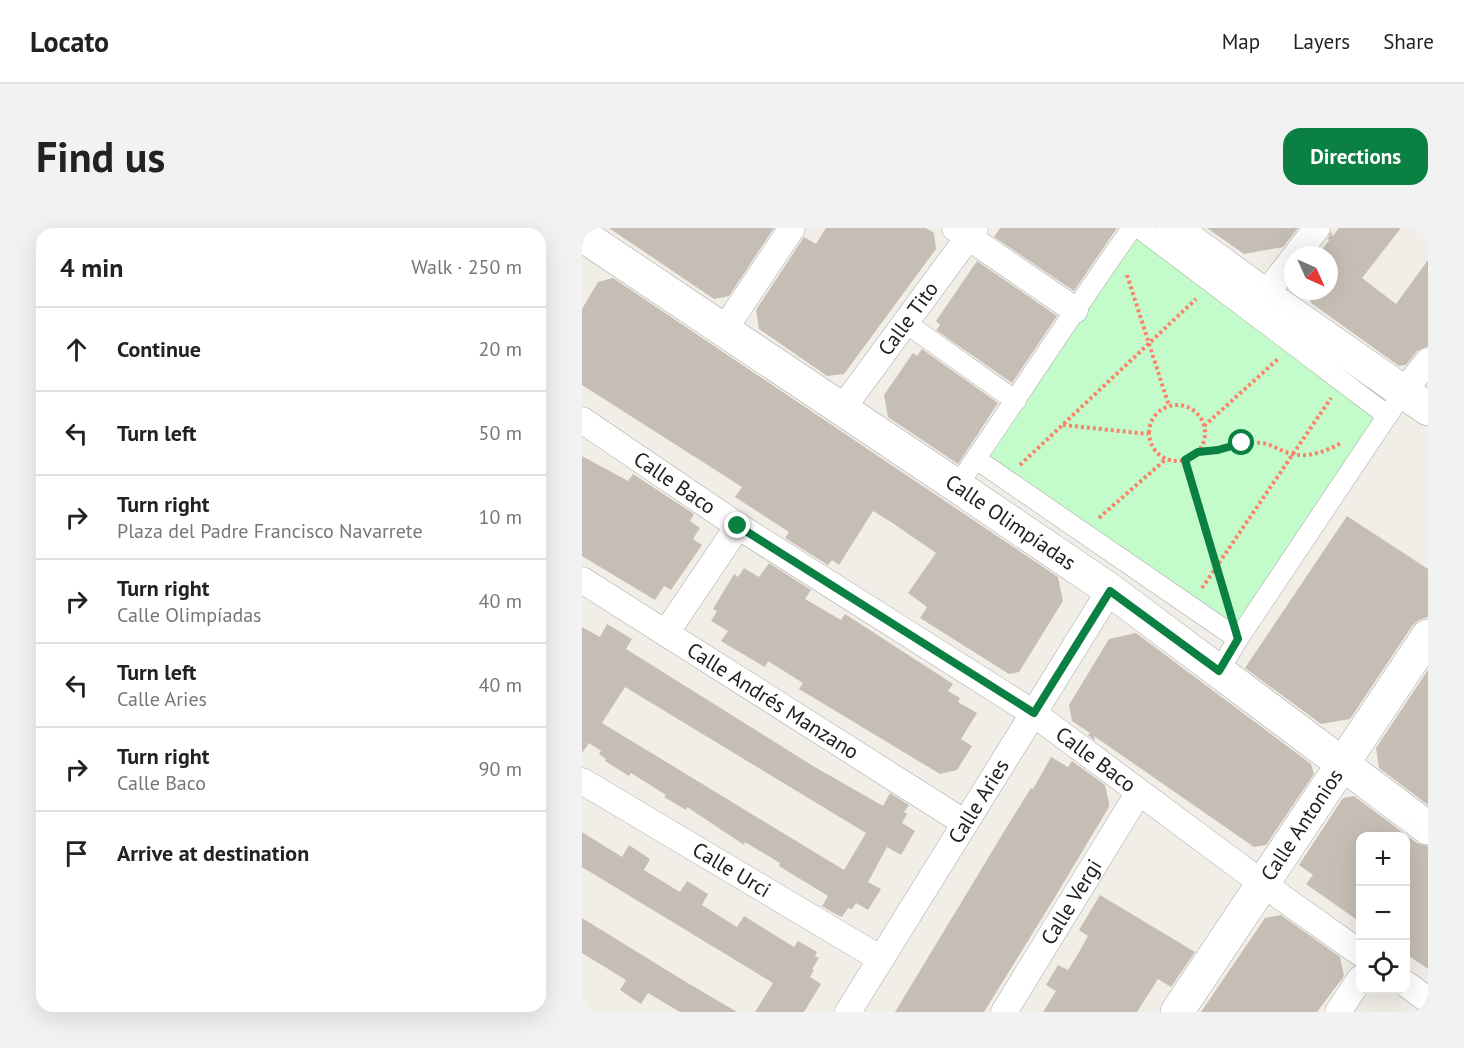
<!DOCTYPE html>
<meta charset="utf-8">
<style>
:root{--surface:#fff;--page:#f2f2f2;--text:#222;--muted:#767676;--line:#e0e0e0;--accent:#0b8043}
body{margin:0;font-family:"PT Sans",sans-serif;background:var(--page);color:var(--text)}
.controls{position:absolute;right:18px;bottom:18px;display:grid;overflow:hidden;border-radius:12px;box-shadow:0 6px 24px #0002}
.controls button{width:54px;height:54px;display:grid;place-items:center;padding:0;border:0;border-bottom:2px solid var(--line);background:var(--surface);color:var(--text);font:30px sans-serif}
.compass{position:absolute;left:702px;top:18px;width:54px;height:54px;border-radius:50%;background:var(--surface);box-shadow:0 6px 24px #0002;rotate:135deg}
.stop{position:absolute;width:18px;height:18px;margin:-14px;border:4px solid #0b8043;border-radius:50%;background:#fff}
.stop.end{background:#0b8043;border-color:#fff;box-shadow:0 2px 6px #0008}
.list{margin:0;padding:0;list-style:none}
h2{display:flex;justify-content:space-between;align-items:center;height:78px;margin:0;padding:0 24px;font-size:26px}
h2 small{font-size:20px;font-weight:400;color:var(--muted)}
.list li{display:grid;grid-template-columns:39px 1fr auto;gap:18px;align-items:center;box-sizing:border-box;height:84px;padding:0 24px;border-top:2px solid var(--line)}
.list b{display:block;font-size:22px;white-space:nowrap}
.list p{margin:0;font-size:20px;white-space:nowrap;color:var(--muted)}
.list em{font-size:20px;font-style:normal;color:var(--muted)}
.icon{flex:none;width:33px;height:33px;fill:none;stroke:currentColor;stroke-width:2;stroke-linecap:round;stroke-linejoin:round}
.map{position:relative;flex:none;width:846px;height:784px;overflow:hidden;border-radius:18px}
header{display:flex;align-items:center;gap:36px;box-sizing:border-box;height:84px;padding:0 30px;background:var(--surface);border-bottom:2px solid var(--line)}
header strong{font-size:28px}
nav{display:flex;gap:33px;margin-inline-start:auto;font-size:21px}
.intro{display:flex;align-items:center;justify-content:space-between;box-sizing:border-box;height:144px;padding:0 36px}
h1{margin:0;font-size:42px}
.button{padding:15px 27px;border-radius:18px;background:var(--accent);color:#fff;font-size:21px;font-weight:700}
main{display:flex;gap:36px;padding:0 36px}
aside{flex:1;background:var(--surface);border-radius:18px;box-shadow:0 6px 24px #0002}
.map>svg:first-child{display:block}
.park{fill:#c3fcca}
.building{fill:#c6beb5;fill-rule:evenodd}
.lines{fill:none;stroke-linecap:round;stroke-linejoin:round}
.pedestrian-casing{stroke:#a7a7a7;stroke-width:21}
.minor-casing{stroke:#a7a7a7;stroke-width:27}
.tertiary-casing{stroke:#a7a7a7;stroke-width:34}
.path{stroke:#ff816a;stroke-width:4;stroke-dasharray:3 3;stroke-linecap:butt}
.pedestrian{stroke:#fff;stroke-width:20}
.minor{stroke:#fff;stroke-width:26}
.tertiary{stroke:#fff;stroke-width:33}
.route{stroke:#0b8043;stroke-width:8}
.labels{text-anchor:middle;stroke-width:4.5;stroke-linejoin:round;paint-order:stroke}
.street-label{font-size:21px;fill:#202020;stroke:#fff}
</style>
<header>
<strong>Locato</strong>
<nav><a>Map</a><a>Layers</a><a>Share</a></nav>
</header>
<div class="intro"><h1>Find us</h1><a class="button">Directions</a></div>
<main>
<aside>
<h2>4 min<small>Walk · 250 m</small></h2>
<ul class="list">
<li><svg class="icon" aria-label="ahead" viewBox="0 0 24 24"><path d="M12 20V5M6 11l6-6 6 6"/></svg><div><b>Continue</b></div><em>20 m</em></li>
<li><svg class="icon" aria-label="left" viewBox="0 0 24 24"><path d="M17 20v-9H6M10 6l-5 5 5 5"/></svg><div><b>Turn left</b></div><em>50 m</em></li>
<li><svg class="icon" aria-label="right" viewBox="0 0 24 24"><path d="M7 20v-9h11M14 6l5 5-5 5"/></svg><div><b>Turn right</b><p>Plaza del Padre Francisco Navarrete</p></div><em>10 m</em></li>
<li><svg class="icon" aria-label="right" viewBox="0 0 24 24"><path d="M7 20v-9h11M14 6l5 5-5 5"/></svg><div><b>Turn right</b><p>Calle Olimpíadas</p></div><em>40 m</em></li>
<li><svg class="icon" aria-label="left" viewBox="0 0 24 24"><path d="M17 20v-9H6M10 6l-5 5 5 5"/></svg><div><b>Turn left</b><p>Calle Aries</p></div><em>40 m</em></li>
<li><svg class="icon" aria-label="right" viewBox="0 0 24 24"><path d="M7 20v-9h11M14 6l5 5-5 5"/></svg><div><b>Turn right</b><p>Calle Baco</p></div><em>90 m</em></li>
<li><svg class="icon" aria-label="arrive" viewBox="0 0 24 24"><path d="M6 21V4h12l-3 4 3 4H6"/></svg><div><b>Arrive at destination</b></div></li>
</ul>
</aside>
<div class="map">
<svg width="846" height="784" viewBox="0 0 846 784">
<rect width="100%" height="100%" fill="#f1eee7"/>
<path class="park" d="M550 0 806 188 656 411 394 231Z"/>
<path class="building" d="M27 0H192L147 68 132 71Z
M244 0H344L352 5 354 21 262 146 245 148 177 101 174 82 222 9 234 16Z
M418 0H535L492 63 412 9Z
M625 0H716L701 19 662 26Z
M757 0H819L780 50 814 76 846 32V118L835 123 824 137 817 138 729 75 727 63H747V27H736L748 11 745 12 750 3V9Z
M395 33 475 88 430 155 354 102 358 97 354 93Z
M31 50 476 349 481 373 437 444 427 446 338 390 345 379 326 365 354 325 309 294 291 283 257 337 250 332 246 337 203 310 207 304 153 269 160 259 0 157V81L16 54Z
M340 121 416 175 376 236 306 189 302 167 331 125 335 128Z
M0 228 46 253 51 246 112 286 108 293 118 300 111 311 120 317 89 362 82 358 73 372 0 328Z
M765 288 846 341V389L837 392 830 398 768 491 739 496 663 440Z
M187 335 229 362 223 371 259 392 263 386 371 456 366 463 378 470 376 474 395 485 379 511 390 518 375 542 358 546 217 461 221 455 186 433 183 439 139 413 146 403 129 393 135 383 131 381 152 346 156 349 162 340 177 349Z
M25 396 50 411 44 421 231 538 301 578 308 565 327 577 322 584 325 586 320 595 333 603 319 627 305 619 286 654 299 661 286 682 274 675 270 681 266 680 260 689 248 683 240 678 246 668 197 638 198 635 163 614 162 617 105 579 104 582 82 569 84 567 49 545 47 548 23 533 24 531 17 526 19 523 7 515 0 525V399L18 409ZM43 459 284 605 262 642 20 495Z
M554 405 729 536 732 546 684 617 672 619 512 508 513 513 506 507 508 505 490 493 487 477 527 411Z
M846 442V577L797 540 794 520Z
M469 529 486 539 490 533 523 557 527 575V579L473 669 402 784H313L423 602 449 560 451 561Z
M772 568 835 615 846 618V741L824 726V609H778V694L724 656 731 647 717 637 761 570Z
M0 604 40 629 47 617 68 631 62 642 98 664 105 653 126 666 120 677 155 699 162 688 212 719 216 713 235 724 233 728 237 730 230 741 232 742 228 749 239 756 222 784H173L191 755 0 639Z
M518 667 613 724 589 759 576 751 555 784H461L474 763 464 757 476 737 486 742 496 726 506 708 497 702Z
M699 687 758 729 762 748 735 784H619L683 690Z
M0 690 99 751 155 784H98L66 765 59 776 48 769 38 762 44 752 0 725Z"/>
<g class="lines">
<g class="pedestrian-casing">
<path id="pedestrian" d="M557 0 806 188
M324 95 434 173
M394 231 656 411
M375 258C434 172 490 85 550 0
M637 443 656 411 822 163"/>
</g>
<g class="minor-casing">
<g id="minor">
<path d="M373 0 493 82"/>
<path d="M714 27 735 0"/>
<path d="M683 67 711 31"/>
<path d="M142 102 210 0"/>
<path d="M822 163 846 133"/>
<path id="s1" d="M260 181 393 0"/>
<path id="s2" d="M0 192 156 298 451 485 681 656 778 725"/>
<path id="s3" d="M0 352 383 595"/>
<path d="M84 405 156 298"/>
<path id="s4" d="M0 553 299 731"/>
<path d="M824 756 846 772"/>
<path id="s5" d="M266 784 528 362"/>
<path id="s6" d="M422 784 557 564"/>
<path d="M756 784 778 751"/>
</g>
</g>
<g class="tertiary-casing">
<g id="tertiary">
<path d="M591 0 683 67 846 181"/>
<path id="s7" d="M0 7 375 258 528 362 846 600"/>
<path id="s8" d="M595 784 846 408"/>
</g>
</g>
<path class="path" d="M545 47 587 178
M567 205a28 28 0 1 1 56 0a28 28 0 1 1-56 0Z
M481 197 566 206
M622 198 696 131
M616 224C637 222 658 213 680 215 690 216 700 224 710 226 727 230 745 223 759 215
M603 232 645 375
M438 237 614 71
M517 290 584 231
M620 360 749 170"/>
<use href="#pedestrian" class="pedestrian"/>
<use href="#minor" class="minor"/>
<use href="#tertiary" class="tertiary"/>
</g>
<g class="lines">
<path class="route" d="M156 298 452 485 528 363 637 443 656 411 603 232 616 224 636 222 660 215"/>
</g>
<g class="labels">
<g class="street-label">
<text dy="7" stroke="none"><textPath href="#s1" startOffset="112">Calle Tito</textPath></text>
<text dy="7" stroke="none"><textPath href="#s2" startOffset="112">Calle Baco</textPath></text>
<text dy="7" stroke="none"><textPath href="#s7" startOffset="516">Calle Olimpíadas</textPath></text>
<text dy="7" stroke="none"><textPath href="#s3" startOffset="226">Calle Andrés Manzano</textPath></text>
<text dy="7" stroke="none"><textPath href="#s2" startOffset="616">Calle Baco</textPath></text>
<text dy="7" stroke="none"><textPath href="#s5" startOffset="248">Calle Aries</textPath></text>
<text dy="7" stroke="none"><textPath href="#s8" startOffset="225">Calle Antonios</textPath></text>
<text dy="7" stroke="none"><textPath href="#s4" startOffset="174">Calle Urci</textPath></text>
<text dy="7" stroke="none"><textPath href="#s6" startOffset="129">Calle Vergi</textPath></text>
</g>
</g>
</svg>
<div class="controls">
<button>+</button>
<button>−</button>
<button><svg class="icon" aria-label="locate" viewBox="0 0 24 24"><circle cx="12" cy="12" r="6"/><path d="M12 2v4M12 18v4M2 12h4M18 12h4"/></svg></button>
</div>
<svg class="compass" viewBox="-18 -18 36 36"><path d="M0-13l5 13h-10z" fill="#e53935"/><path d="M0 13l5-13h-10z" fill="#767676"/></svg>
<div class="stop" style="left:660px;top:215px"></div>
<div class="stop end" style="left:156px;top:298px"></div>
</div>
</main>
